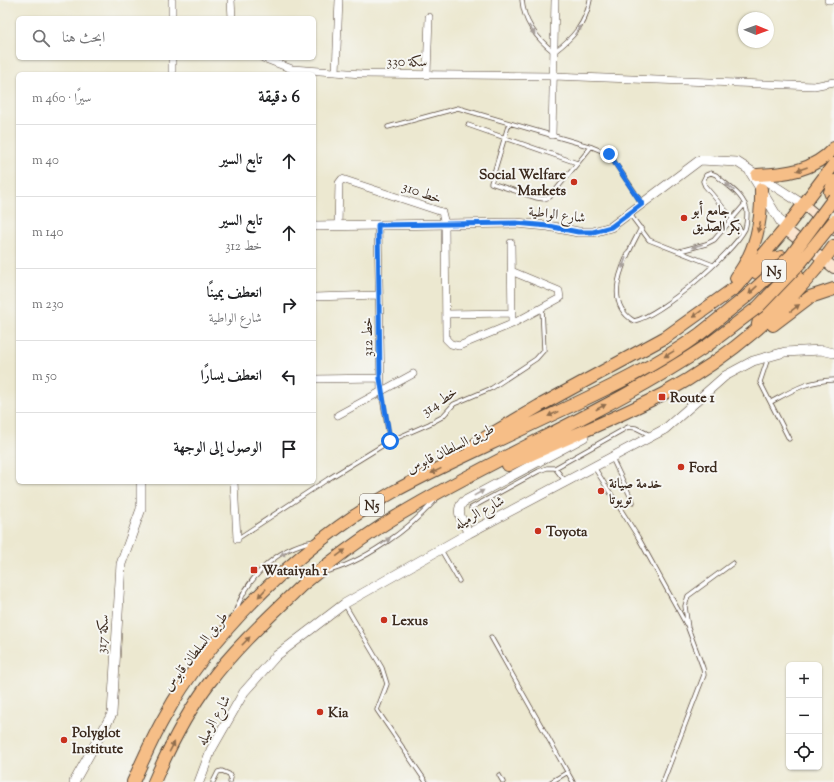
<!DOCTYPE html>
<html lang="ar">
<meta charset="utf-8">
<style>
:root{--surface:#fff;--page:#f6f6f6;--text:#202124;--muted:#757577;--line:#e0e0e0}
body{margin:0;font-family:"Sorts Mill Goudy",Amiri,serif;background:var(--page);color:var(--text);direction:rtl}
.controls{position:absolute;right:12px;bottom:12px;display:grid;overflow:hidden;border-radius:6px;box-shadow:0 1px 3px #0004}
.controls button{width:36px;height:36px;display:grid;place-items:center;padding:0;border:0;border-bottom:1px solid var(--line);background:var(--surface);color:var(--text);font:20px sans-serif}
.compass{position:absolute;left:738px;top:12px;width:36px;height:36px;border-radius:50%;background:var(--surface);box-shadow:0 1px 3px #0004;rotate:91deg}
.stop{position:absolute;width:12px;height:12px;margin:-9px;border:3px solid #1a73e8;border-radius:50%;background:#fff}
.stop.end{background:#1a73e8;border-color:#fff;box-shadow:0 1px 4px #0008}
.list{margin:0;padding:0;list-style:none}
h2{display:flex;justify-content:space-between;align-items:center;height:52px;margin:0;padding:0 16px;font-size:17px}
h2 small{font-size:13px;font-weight:400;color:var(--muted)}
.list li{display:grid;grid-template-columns:26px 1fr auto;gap:12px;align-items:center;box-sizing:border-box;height:72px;padding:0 16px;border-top:1px solid var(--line)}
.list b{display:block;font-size:15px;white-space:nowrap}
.list p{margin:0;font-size:13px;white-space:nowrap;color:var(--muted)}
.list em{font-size:13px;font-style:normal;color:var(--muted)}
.icon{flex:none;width:22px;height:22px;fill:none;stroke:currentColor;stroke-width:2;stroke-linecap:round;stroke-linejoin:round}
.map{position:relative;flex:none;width:834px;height:782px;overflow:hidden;direction:ltr}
.search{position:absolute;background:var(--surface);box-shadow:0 1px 3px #0004;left:16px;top:16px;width:300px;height:44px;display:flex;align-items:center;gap:10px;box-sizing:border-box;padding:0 14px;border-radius:6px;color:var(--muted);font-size:15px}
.panel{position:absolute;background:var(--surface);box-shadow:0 1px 3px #0004;left:16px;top:72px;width:300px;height:412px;border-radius:6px;direction:rtl}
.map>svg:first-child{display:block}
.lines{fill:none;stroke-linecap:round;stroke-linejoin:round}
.service-casing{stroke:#564639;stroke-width:5}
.minor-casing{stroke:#564639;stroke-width:8}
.tertiary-casing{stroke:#564639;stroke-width:10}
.secondary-casing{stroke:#564639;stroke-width:12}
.trunk-casing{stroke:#564639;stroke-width:14}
.service{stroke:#fff;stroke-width:3.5}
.minor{stroke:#fff;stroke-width:7}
.tertiary{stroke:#fff;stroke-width:9}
.secondary{stroke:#fbe5cf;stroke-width:10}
.trunk{stroke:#f6be87;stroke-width:12}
.trunk-bridge-casing{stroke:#564639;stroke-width:14;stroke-linecap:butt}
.trunk-bridge{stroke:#f6be87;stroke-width:12}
.oneway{fill:#a79f9a}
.oneway2{fill:#8f6d4d}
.route{stroke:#1a73e8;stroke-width:5}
.poi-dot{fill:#c8321e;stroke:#f6f6f2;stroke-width:1.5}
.labels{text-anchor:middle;stroke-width:4;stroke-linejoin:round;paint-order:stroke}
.shield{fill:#f6f6f2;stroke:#73675e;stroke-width:1}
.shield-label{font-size:13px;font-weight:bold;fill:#3b2a1e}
.street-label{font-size:14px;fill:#3b2a1e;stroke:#f6f6f2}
.poi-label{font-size:14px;font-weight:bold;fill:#3b2a1e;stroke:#f6f6f2;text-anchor:start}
</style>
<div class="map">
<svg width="834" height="782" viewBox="0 0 834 782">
<rect width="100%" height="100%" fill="#f6f6f2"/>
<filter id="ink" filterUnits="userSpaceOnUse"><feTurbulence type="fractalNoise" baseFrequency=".025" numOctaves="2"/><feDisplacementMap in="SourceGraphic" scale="8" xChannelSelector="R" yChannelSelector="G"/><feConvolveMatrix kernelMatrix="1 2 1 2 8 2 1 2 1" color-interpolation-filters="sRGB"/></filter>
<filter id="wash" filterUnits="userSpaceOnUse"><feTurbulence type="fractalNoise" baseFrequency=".012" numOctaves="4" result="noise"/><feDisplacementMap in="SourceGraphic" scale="16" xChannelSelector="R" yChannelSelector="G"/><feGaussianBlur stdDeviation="0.9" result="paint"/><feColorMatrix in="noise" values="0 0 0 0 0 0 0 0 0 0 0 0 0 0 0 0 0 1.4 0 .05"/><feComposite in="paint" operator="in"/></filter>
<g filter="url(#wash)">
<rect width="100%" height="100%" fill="#ece8d0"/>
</g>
<g filter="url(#ink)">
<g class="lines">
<g class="service-casing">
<path id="service" d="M522 0C524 23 537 39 554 52 573 38 586 23 590 0
M509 123 491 183 537 198 544 199 550 197 591 147
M468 125 577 163
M388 127 458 108 592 147 609 154 642 203
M632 213V217L649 240 713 265
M641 228C628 254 599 300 634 321 661 315 732 254 745 229 747 223 747 216 747 211 744 194 727 186 716 175L711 173 706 175 703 181 705 186 732 218 742 232
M680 251 706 244 714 240 745 204
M768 358 760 382 789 439
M381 392 390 441
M771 402C795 389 807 381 834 380
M612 458 633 502
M594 467 638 537 686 624
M565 481 555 468 628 427 636 428 650 435
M471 508 539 471 547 468H555
M237 539 328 479 390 441 429 424 442 417 454 404 492 388 536 359 544 350 542 308
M441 550 459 581
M324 572C362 564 411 528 436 499
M345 605 382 668 387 684 377 710 426 782
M234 616C245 580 275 548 314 541
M491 637 573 782
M499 775 503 782
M213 782 218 772 222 771 229 774 231 778 230 782
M551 782 568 772
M663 782 704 675 703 668 688 628 685 606 688 596 733 563"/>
</g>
<g class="minor-casing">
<path id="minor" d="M231 0 232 18
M828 0H834
M172 18V0
M263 58 292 69 362 74 553 76 814 86 834 82
M336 72 339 0
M172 74V58
M427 74 429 17
M552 135 555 0
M378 225 381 392
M338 226 339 183 342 179 442 212 445 224 446 339 451 344 459 346 512 324 560 298 559 291 511 271
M511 243 512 324
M314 297 379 295
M446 314 511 313
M314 379 380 378
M338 415 413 374
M234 482 237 539"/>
</g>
<g class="tertiary-casing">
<path id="tertiary" d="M750 172 785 229
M314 226 516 223 548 226 578 232H593L611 227 700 160 737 162 804 205
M469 533C464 524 454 512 463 502L584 437
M74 782 112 714 121 564 141 509V482
M199 782 211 750 244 692 276 656 344 604 469 533 665 429 725 376 753 361 785 352 821 350 834 353"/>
</g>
<g class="secondary-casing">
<path id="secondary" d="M804 205 834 230
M785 229 834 268"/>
</g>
<g class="trunk-casing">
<path id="trunk" d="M757 175C787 174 813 171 834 148
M834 181 830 192 834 202
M736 278C756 250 762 223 761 189
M773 325 810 297 834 289
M757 329 760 315 795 282 797 275 792 264 782 257 772 259 757 273
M471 449 478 442 539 406 666 337 736 287 785 229 834 164
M508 465C559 441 613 420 663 394 729 358 790 307 834 246
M133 782C143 760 152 739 164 718 212 630 306 541 393 492 435 469 480 449 524 428 584 399 647 373 701 333
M154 782C168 750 188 711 209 683 236 647 270 616 302 585 336 557 372 530 411 508 508 451 614 408 708 345"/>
</g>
<use href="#service" class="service"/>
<use href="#minor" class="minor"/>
<use href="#tertiary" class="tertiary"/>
<use href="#secondary" class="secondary"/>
<use href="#trunk" class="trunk"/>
<g class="trunk-bridge-casing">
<path id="trunk-bridge" d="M701 333 746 297 791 256 834 198
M708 345 758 307 801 262 834 221"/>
</g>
<use href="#trunk-bridge" class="trunk-bridge"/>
</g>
<defs><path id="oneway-solid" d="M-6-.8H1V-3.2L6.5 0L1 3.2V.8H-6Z"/></defs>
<g class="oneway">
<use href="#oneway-solid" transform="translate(532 30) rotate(58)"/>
<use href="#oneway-solid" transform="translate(578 30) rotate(-54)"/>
<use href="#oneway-solid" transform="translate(730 187) rotate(-139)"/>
<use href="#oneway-solid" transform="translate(697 246) rotate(164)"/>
<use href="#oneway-solid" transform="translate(624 263) rotate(109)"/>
<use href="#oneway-solid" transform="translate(479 493) rotate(-29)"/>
<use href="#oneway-solid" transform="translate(386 541) rotate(-37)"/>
<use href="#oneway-solid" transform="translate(285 553) rotate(150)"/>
</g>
<g class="oneway2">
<use href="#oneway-solid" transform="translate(802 169) rotate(161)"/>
<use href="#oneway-solid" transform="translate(759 227) rotate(104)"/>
<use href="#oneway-solid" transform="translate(753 290) rotate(137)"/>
<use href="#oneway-solid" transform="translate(795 308) rotate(-37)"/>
<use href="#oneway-solid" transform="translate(697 314) rotate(143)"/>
<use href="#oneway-solid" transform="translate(669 354) rotate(149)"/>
<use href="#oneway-solid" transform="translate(601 407) rotate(-28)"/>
<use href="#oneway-solid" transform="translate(553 414) rotate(154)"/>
<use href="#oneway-solid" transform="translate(436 471) rotate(154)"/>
<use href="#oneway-solid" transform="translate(341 553) rotate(-36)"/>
<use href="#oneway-solid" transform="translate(262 593) rotate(133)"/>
<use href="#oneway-solid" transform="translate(246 641) rotate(-46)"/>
<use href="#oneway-solid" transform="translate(172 747) rotate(-62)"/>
</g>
</g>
<g class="lines" filter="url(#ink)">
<path class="route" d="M390 441 380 378 378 225 516 223 548 226 578 232H593L611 227 642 204 609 154"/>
</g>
<g class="poi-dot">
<circle cx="574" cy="182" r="4"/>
<circle cx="684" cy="218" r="4"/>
<rect x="658" y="393" width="8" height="8" rx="2"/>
<circle cx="681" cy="467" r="4"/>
<circle cx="601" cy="491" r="4"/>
<circle cx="538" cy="531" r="4"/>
<rect x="250" y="566" width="8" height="8" rx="2"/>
<circle cx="384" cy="620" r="4"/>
<circle cx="320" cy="712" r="4"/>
<circle cx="64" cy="740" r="4"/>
</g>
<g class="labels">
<g class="shield">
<rect x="762" y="260" width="24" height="22" rx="3"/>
<rect x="360" y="494" width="24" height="22" rx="3"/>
</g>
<g class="shield-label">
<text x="774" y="276">N5</text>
<text x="372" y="510">N5</text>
</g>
<g class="street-label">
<text transform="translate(407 61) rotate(1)" y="5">سكة 330</text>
<text transform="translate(422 192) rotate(20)" y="5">خط 310</text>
<text transform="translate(557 214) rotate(7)" y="5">شارع الواطية</text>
<text transform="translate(367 337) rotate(-91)" y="5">خط 312</text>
<text transform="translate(439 401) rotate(-34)" y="5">خط 314</text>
<text transform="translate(450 448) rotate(-26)" y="5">طريق السلطان قابوس</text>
<text transform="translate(479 512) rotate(-29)" y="5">شارع الرميله</text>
<text transform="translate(102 634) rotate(-86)" y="5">سكة 317</text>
<text transform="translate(195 651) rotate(-52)" y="5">طريق السلطان قابوس</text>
<text transform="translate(213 720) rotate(-61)" y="5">شارع الرميله</text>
</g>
<g class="poi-label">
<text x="566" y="179" text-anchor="end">Social Welfare<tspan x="566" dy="16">Markets</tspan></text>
<text x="692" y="215">جامع أبو<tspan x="692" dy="16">بكر الصديق</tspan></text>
<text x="670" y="402">Route 1</text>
<text x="689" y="472">Ford</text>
<text x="609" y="488">خدمة صيانة<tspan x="609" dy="16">تويوتا</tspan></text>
<text x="546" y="536">Toyota</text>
<text x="262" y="575">Wataiyah 1</text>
<text x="392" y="625">Lexus</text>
<text x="328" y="717">Kia</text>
<text x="72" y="737">Polyglot<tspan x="72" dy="16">Institute</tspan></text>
</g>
</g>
</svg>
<div class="controls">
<button>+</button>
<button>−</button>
<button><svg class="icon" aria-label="locate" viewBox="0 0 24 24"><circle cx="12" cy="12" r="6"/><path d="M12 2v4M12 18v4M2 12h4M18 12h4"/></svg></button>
</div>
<svg class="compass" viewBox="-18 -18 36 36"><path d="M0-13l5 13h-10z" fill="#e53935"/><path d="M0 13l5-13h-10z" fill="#757577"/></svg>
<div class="stop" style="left:390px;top:441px"></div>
<div class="stop end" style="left:609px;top:154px"></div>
<div class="search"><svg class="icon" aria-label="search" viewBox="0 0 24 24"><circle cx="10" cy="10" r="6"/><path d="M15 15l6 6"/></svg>ابحث هنا</div>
<section class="panel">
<h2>6 دقيقة<small>سيرًا · 460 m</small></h2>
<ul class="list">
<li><svg class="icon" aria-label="ahead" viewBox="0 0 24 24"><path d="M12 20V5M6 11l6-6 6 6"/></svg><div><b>تابع السير</b></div><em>40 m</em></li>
<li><svg class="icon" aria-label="ahead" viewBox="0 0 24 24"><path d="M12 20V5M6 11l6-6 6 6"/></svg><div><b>تابع السير</b><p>خط 312</p></div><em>140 m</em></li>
<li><svg class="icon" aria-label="right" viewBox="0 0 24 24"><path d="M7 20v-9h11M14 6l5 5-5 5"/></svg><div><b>انعطف يمينًا</b><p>شارع الواطية</p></div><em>230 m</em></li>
<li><svg class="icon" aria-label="left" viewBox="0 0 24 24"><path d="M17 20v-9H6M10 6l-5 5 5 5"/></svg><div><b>انعطف يسارًا</b></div><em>50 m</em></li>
<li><svg class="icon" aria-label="arrive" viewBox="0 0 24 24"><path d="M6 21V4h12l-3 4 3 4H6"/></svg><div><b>الوصول إلى الوجهة</b></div></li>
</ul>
</section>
</div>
